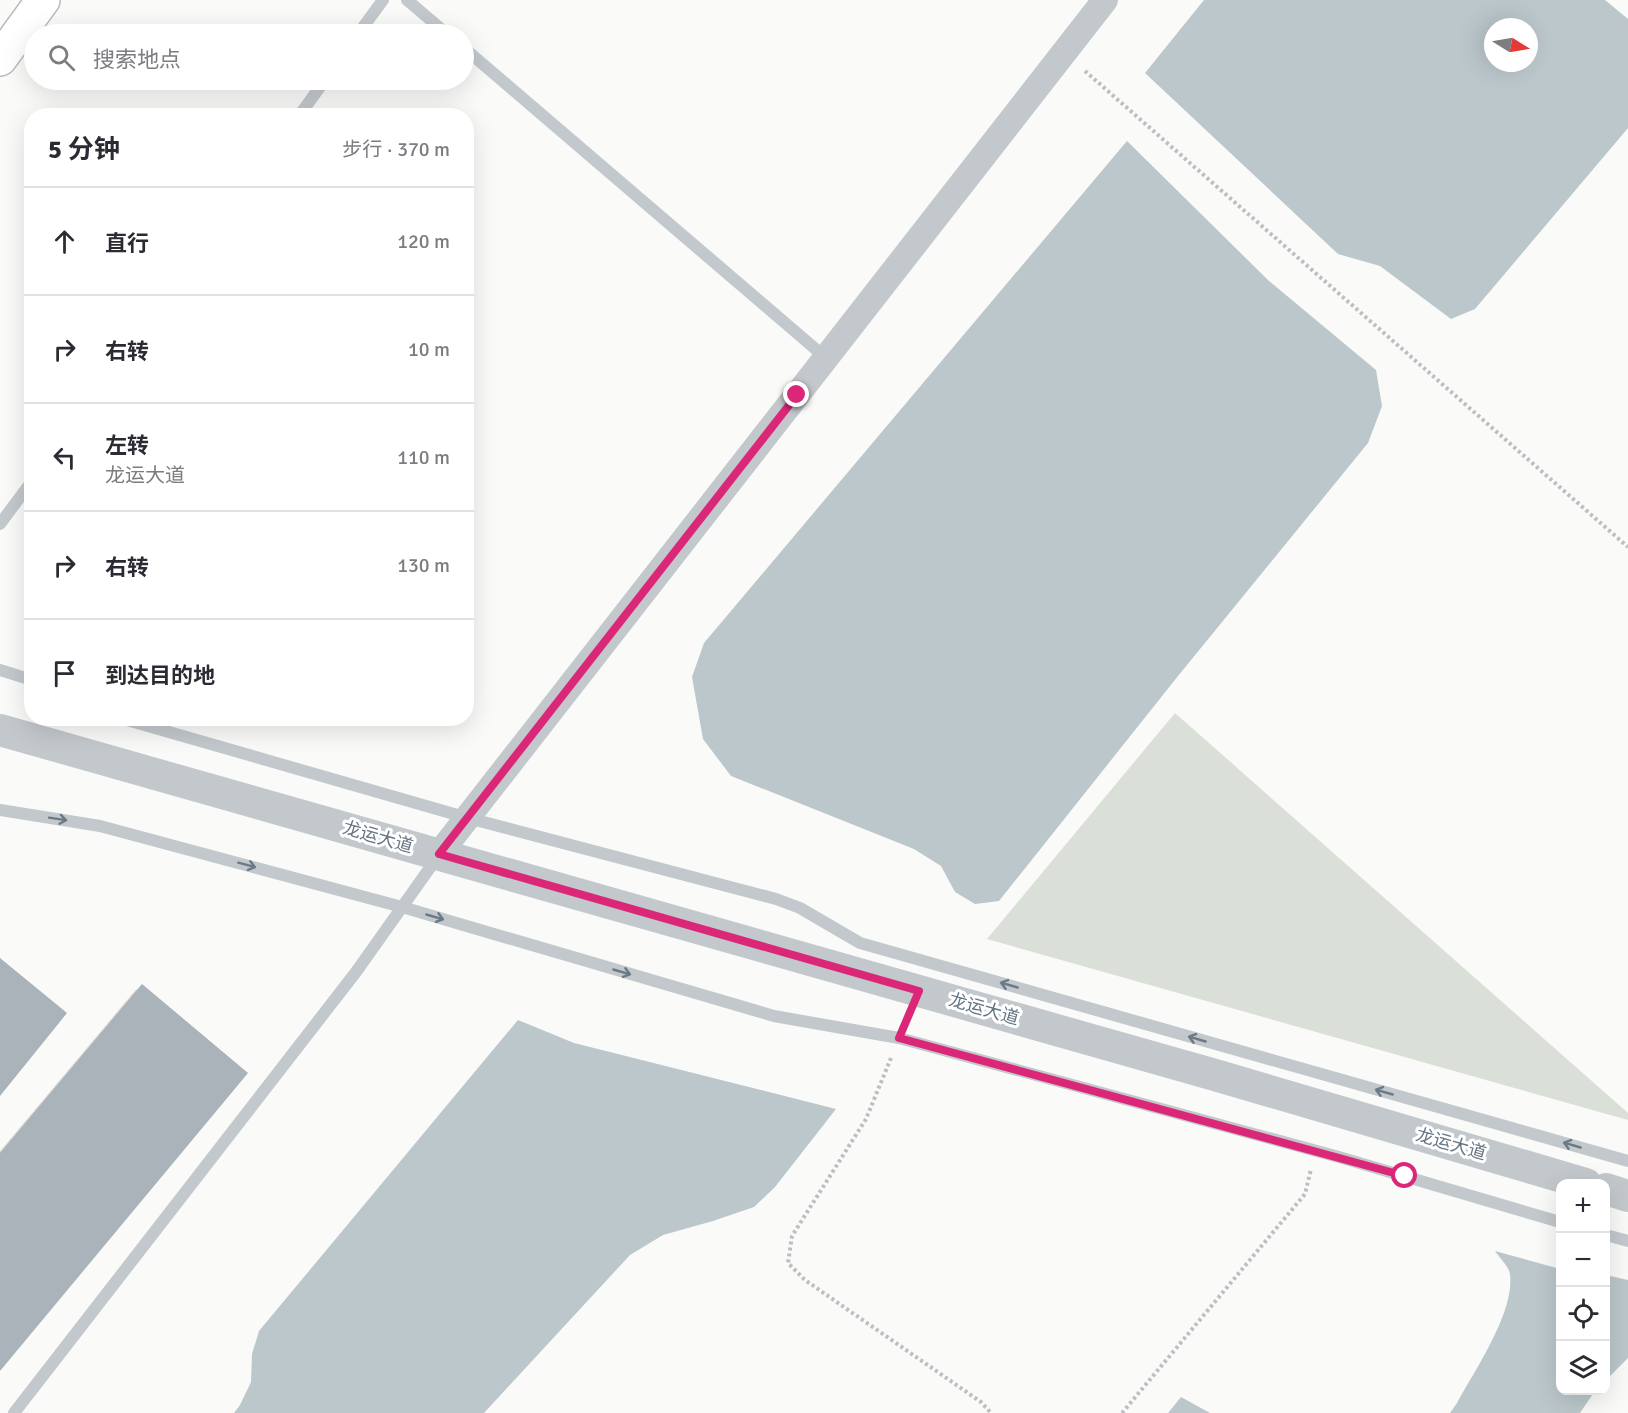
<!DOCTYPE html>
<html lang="zh">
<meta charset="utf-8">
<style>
:root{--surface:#fff;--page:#f2f2f3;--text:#2b2b33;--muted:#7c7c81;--line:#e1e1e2}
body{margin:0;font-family:Signika,"Noto Sans SC",sans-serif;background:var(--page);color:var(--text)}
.controls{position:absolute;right:18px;bottom:18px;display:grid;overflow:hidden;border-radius:12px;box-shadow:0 6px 24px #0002}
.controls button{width:54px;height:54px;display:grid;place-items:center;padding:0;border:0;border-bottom:2px solid var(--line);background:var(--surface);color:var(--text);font:30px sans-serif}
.compass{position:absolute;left:1484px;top:18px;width:54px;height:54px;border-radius:50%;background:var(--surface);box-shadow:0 6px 24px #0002;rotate:101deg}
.stop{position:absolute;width:18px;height:18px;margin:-14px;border:4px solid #db2777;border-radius:50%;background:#fff}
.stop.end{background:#db2777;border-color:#fff;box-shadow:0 2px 6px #0008}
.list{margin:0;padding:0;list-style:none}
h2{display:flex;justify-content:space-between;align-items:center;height:78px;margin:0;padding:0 24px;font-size:26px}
h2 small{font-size:20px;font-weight:400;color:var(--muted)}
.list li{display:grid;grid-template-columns:39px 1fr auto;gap:18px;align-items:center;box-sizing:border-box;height:108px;padding:0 24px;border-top:2px solid var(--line)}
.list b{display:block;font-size:22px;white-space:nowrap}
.list p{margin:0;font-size:20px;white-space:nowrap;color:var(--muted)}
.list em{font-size:20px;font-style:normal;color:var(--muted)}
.icon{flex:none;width:33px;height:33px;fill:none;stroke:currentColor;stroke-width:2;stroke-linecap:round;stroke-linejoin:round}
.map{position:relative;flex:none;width:1628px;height:1413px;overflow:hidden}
.search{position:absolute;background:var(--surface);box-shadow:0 6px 24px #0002;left:24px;top:24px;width:450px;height:66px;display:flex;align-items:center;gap:15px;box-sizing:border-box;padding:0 21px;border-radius:33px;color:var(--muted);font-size:22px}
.panel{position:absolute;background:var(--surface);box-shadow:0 6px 24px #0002;left:24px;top:108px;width:450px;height:618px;border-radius:24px}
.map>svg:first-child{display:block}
.green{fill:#dadfd7}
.water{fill:#bbc7cb;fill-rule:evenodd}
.building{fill:#aab3b9;filter:url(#shadow)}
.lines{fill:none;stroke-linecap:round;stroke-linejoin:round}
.primary-casing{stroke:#b5babe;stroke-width:36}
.path{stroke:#bbbfc2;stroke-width:4;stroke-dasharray:3 3;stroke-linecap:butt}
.service{stroke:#c3c8cc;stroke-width:12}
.minor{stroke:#c3c8cc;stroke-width:26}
.tertiary{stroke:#c3c8cc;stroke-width:32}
.primary{stroke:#fff;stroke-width:33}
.oneway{stroke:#6a7a87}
.route{stroke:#db2777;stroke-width:8}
.labels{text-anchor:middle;stroke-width:6;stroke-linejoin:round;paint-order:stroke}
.street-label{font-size:18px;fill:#657683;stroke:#fff}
</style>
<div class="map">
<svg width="1628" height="1413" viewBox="0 0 1628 1413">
<defs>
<filter id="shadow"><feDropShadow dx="-5.5" dy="5.5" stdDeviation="0" flood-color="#0004"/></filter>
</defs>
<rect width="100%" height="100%" fill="#fafaf8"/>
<path class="green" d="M1175 713 1628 1113V1120L987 939Z"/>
<path class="water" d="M1204 0H1605L1628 19V128L1475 309 1451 319 1380 266 1338 254 1145 73ZM1493 27H1529V63H1493Z
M1127 141 1269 281 1376 370 1382 406 1368 443 1178 676 999 901 975 904 955 892 941 866 914 849 731 776 703 739 692 677 704 643Z
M518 1020 574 1043 836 1109 775 1187 754 1207 713 1221 663 1235 630 1255 484 1413H234L240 1405 251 1382 252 1354 259 1331Z
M1495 1251 1560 1269V1390L1595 1391 1580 1413H1450L1457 1403C1475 1370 1515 1312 1510 1274 1509 1267 1499 1257 1495 1251Z
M1606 1275 1628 1280V1358L1606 1380Z
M1181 1397 1210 1413H1168Z"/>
<path class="building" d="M0 958 67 1013 0 1096Z
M142 984 248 1073 0 1371V1153Z"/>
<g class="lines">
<g class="primary-casing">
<path id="primary" d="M0 59 43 0"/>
</g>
<path class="path" d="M1085 71 1628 547
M891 1058 866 1119 792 1236 788 1263 805 1280 981 1402 991 1413
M1122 1413 1305 1194 1311 1169"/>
<path class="service" d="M407 0 447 34
M358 34 383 0
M464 48 826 358
M299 116 325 80
M0 524 32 481
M0 670 32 680
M120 718 468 818 776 899 800 908 860 943 1628 1161
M0 810 100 826 402 907 774 1016 899 1038 1339 1157 1560 1222
M1606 1235 1628 1241
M14 1413 356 972 439 855"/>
<path class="minor" d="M439 854 1105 0"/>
<path class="tertiary" d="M0 730 1215 1075 1586 1184
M1606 1189 1628 1196"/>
<use href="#primary" class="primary"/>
</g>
<defs><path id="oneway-shaft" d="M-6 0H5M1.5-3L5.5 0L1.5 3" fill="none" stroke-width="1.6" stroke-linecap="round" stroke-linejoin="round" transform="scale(1.5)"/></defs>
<g class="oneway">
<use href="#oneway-shaft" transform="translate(58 819) rotate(9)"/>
<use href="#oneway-shaft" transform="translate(247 865) rotate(15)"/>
<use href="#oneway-shaft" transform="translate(435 917) rotate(16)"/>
<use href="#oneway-shaft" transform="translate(622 972) rotate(16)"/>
<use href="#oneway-shaft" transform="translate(1009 985) rotate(-164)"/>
<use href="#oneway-shaft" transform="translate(1197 1039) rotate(-164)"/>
<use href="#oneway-shaft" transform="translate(1384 1092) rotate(-164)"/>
<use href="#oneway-shaft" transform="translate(1572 1145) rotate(-164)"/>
</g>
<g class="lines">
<path class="route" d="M797 395 439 854 919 991 899 1038 1405 1176"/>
</g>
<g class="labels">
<g class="street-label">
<text transform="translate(378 837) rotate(16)" y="6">龙运大道</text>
<text transform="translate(984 1009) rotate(16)" y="6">龙运大道</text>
<text transform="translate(1451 1144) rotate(16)" y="6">龙运大道</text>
</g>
</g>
</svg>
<div class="controls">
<button>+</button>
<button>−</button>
<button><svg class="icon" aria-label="locate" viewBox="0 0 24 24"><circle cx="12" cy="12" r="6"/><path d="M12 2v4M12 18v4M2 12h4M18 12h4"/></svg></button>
<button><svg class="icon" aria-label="layers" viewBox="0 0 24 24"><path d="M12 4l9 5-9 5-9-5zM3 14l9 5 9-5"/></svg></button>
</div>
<svg class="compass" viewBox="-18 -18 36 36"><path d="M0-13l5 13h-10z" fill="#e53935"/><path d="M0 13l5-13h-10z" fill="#7c7c81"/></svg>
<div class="stop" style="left:1405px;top:1176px"></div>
<div class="stop end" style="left:797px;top:395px"></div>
<div class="search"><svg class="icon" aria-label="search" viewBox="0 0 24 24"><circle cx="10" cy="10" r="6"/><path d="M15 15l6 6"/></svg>搜索地点</div>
<section class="panel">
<h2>5 分钟<small>步行 · 370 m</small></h2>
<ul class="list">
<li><svg class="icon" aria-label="ahead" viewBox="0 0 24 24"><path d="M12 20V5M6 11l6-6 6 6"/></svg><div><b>直行</b></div><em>120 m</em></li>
<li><svg class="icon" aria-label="right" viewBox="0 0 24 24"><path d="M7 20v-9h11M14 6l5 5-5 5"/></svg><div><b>右转</b></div><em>10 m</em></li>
<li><svg class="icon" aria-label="left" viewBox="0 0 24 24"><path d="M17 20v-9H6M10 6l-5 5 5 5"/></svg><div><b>左转</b><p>龙运大道</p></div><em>110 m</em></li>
<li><svg class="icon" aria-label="right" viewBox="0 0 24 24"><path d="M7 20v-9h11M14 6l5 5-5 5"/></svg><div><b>右转</b></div><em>130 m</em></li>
<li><svg class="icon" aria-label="arrive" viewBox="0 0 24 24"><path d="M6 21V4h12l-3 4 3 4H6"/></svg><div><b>到达目的地</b></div></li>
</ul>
</section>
</div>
